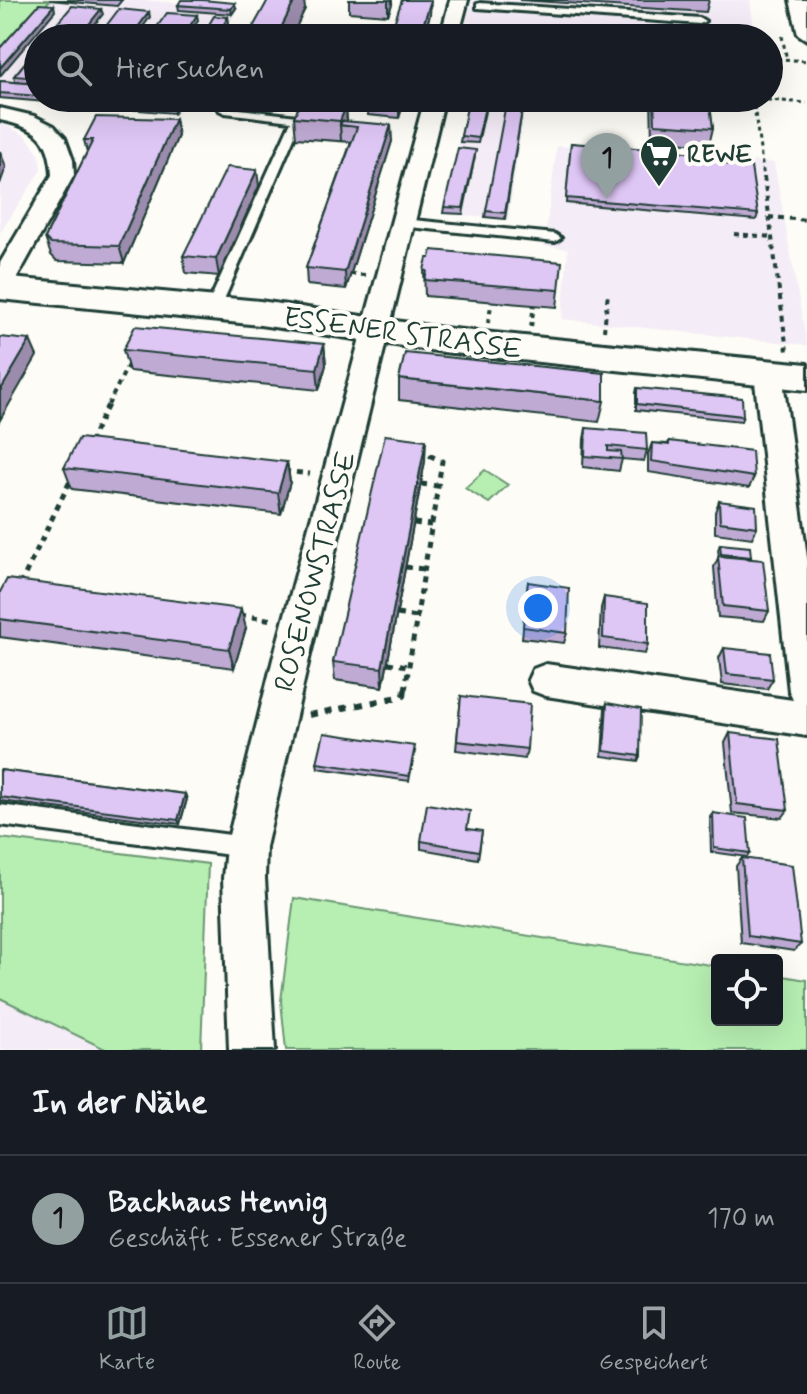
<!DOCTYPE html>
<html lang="de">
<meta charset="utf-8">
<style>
:root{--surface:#171b24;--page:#20242c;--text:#f1f3f6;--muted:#9ea1a6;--line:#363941;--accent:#92a19f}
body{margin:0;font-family:Mynerve,sans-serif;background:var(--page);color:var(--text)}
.controls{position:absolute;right:24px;bottom:24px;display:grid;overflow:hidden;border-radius:8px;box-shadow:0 8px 32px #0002}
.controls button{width:72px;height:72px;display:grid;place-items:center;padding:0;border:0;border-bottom:2px solid var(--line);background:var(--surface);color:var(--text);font:40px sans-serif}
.you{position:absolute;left:538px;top:608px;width:28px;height:28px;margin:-20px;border:6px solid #fff;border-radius:50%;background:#1a73e8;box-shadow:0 0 0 12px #1a73e833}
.badge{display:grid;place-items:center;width:52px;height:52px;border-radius:50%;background:var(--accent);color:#111;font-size:26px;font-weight:700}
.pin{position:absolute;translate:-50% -66px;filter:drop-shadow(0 2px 4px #0008)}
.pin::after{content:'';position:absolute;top:42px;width:28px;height:24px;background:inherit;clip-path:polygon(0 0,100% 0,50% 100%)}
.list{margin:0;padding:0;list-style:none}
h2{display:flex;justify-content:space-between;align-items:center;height:104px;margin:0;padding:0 32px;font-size:34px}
h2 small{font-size:26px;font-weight:400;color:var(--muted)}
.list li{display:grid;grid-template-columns:52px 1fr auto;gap:24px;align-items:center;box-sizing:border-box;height:128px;padding:0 32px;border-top:2px solid var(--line)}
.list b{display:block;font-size:30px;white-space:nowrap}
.list p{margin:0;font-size:26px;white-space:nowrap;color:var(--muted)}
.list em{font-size:26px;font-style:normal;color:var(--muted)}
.icon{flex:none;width:44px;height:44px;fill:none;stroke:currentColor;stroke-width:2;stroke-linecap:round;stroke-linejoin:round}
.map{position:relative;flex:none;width:807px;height:1050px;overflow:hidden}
.search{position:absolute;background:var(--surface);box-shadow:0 8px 32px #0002;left:24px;right:24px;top:24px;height:88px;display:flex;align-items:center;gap:20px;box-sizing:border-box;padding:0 28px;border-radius:44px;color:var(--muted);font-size:30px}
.sheet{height:232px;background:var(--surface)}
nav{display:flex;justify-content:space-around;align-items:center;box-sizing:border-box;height:112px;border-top:2px solid var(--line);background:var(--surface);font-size:22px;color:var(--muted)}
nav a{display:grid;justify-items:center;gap:4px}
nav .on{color:var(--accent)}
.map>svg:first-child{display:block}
.built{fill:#f4ecf6}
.green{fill:#b7efb2;stroke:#6b9673;stroke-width:2}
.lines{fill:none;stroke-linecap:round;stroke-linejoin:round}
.service-casing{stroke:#1f3d34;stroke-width:6}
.minor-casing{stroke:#1f3d34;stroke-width:6}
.secondary-casing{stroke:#1f3d34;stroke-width:6}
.path-far3{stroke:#1f3d34;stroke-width:3;stroke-dasharray:4 4;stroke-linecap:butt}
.path-far2{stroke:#1f3d34;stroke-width:4;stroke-dasharray:5 5;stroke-linecap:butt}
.path-far1{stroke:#1f3d34;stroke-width:5;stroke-dasharray:6 6;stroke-linecap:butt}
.path{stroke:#1f3d34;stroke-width:6;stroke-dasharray:8 8;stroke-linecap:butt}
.service{fill:#fdfcf7;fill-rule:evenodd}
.minor{fill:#fdfcf7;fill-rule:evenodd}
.secondary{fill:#fdfcf7;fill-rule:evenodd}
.wall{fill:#bfaad3;stroke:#1f3d34;stroke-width:2}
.shaded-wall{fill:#9b8bac;stroke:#1f3d34;stroke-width:2}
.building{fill:#dec6f5;stroke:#1f3d34;stroke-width:2}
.labels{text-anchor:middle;stroke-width:8;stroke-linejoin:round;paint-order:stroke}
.far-poi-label{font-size:24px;font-weight:bold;fill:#1f3d34;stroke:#fdfcf7;text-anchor:start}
.street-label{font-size:28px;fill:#1f3d34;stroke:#fdfcf7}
</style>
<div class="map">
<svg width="807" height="1050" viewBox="0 0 807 1050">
<rect width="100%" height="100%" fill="#fdfcf7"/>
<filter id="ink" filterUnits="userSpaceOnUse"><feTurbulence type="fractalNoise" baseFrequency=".0125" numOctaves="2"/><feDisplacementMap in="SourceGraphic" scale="16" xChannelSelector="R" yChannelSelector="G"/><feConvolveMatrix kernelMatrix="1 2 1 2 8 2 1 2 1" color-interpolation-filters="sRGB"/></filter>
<g filter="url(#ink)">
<path class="built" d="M48 0H138L239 7 220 38H38V98H186L176 114 0 99V55Z
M472 0H750L755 38H682L466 23Z
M469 98H526L508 220 442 213Z
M0 122 26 136 39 154 41 170 0 233Z
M557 146 774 163 807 345 562 319 568 249 544 246Z
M0 998 107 1050H0Z"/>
<path class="green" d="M0 0H50L0 56Z
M485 470 508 485 489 503 465 488Z
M0 838 208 864 201 1050H107L0 998Z
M294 898 717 966V1020H777V975L807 980V1050H286L281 1001Z"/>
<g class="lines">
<g class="service-casing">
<path id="service" d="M480 3 700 18 705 21 700 24 477 8V4Z
M213 98H223L231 108 297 116 302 119 220 309 213 313 206 309 291 121 225 113 219 110Z
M403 219 555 234 561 238 555 242 399 226 397 223Z
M0 805 246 837 253 840 256 847 253 854 246 857 0 825Z"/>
</g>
<g class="minor-casing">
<path id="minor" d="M450 0H468L458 38H440Z
M790 0H807V40L798 34Z
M425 98H445L309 659 266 847 265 878 275 1050H229L223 878 226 847 273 659Z
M0 108 34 116 54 126 65 138 73 160 74 175 13 285 9 291 0 293V263L52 175C50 136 36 128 0 120Z
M768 364 778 366 782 373 807 557V736L546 696 533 691 528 680 533 669 546 664 793 700 789 691 754 373 758 366Z"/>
</g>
<g class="secondary-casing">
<path id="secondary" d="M0 277 260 301 443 328 807 364V390L443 352 260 325 0 299Z"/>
</g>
<path class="path-far3" d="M474 31 565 38
M782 36 787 60
M769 58 807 61
M743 98 807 103
M753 98 764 179"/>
<path class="path-far2" d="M764 177 787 351
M769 217 807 220
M734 234 772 237
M350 274 365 275
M488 323 492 300
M531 327 534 304
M604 331 608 292
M108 405 131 359"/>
<path class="path-far1" d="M89 443 109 403
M284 471 310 474
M421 484 438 486
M414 523 431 525
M405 567 424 569
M20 585 72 477
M397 614 416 617
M240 615 273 620
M388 663 408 666
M405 690 442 461 420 451"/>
<path class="path" d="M309 715 404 696 405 688"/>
<use href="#service" class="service"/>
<use href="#minor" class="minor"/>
<use href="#secondary" class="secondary"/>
</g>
<path class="wall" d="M49 0H122L117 6Z
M349 0H388V4H392L388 15 349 12Z
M519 0H709L706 12Z
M178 5 236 8 232 14 179 10Z
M38 47V83L15 81 14 76Z
M0 81 38 84V98H180L181 102 174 113 0 98Z
M405 98 399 118 368 115 367 99Z
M469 98H488L478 143 460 142Z
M524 98 505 219 485 217 486 211Z
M651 98H709L713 128 709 145 652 140Z
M346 106 347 122 392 141 346 289 307 285 306 268 351 142 296 138 294 117Z
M175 119 178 136 124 263 57 261 51 255 45 238 87 152 84 140Z
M571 143 725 164 758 214 756 220 566 203Z
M475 156 463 214 443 213 444 207Z
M259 186 219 276 186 273 183 256Z
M424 270 559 290 557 307 425 296Z
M324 344 326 365 319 390 129 371 123 350Z
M399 379 604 401 599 422 399 400Z
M637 388 743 416 741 421 636 410V393Z
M586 428 647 450 644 461 622 459 619 471 583 467 584 439Z
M669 441 754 477 749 488 648 472V454L652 443 668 444Z
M425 461 383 687 335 680 333 662Z
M287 462 290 482 281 514 72 489 64 468Z
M719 501 757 527 752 538 715 533V512Z
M720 544 751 557 750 559 769 611 764 621 718 617 714 567 719 556 718 550Z
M528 582 567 633 564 643 522 638Z
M0 592 246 628 234 668 0 637Z
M604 597 648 644 645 654 599 648 601 608Z
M724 648 773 679 767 689 722 684 719 658Z
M461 696 527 749 525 759 456 750Z
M607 703 640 756 638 761 602 756 605 708Z
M730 733 788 810 782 818 732 813 725 743Z
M415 751 409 781 318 768 317 763Z
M0 770 185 794 187 799 180 824 0 801Z
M713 813 750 853 747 857 711 852 710 817Z
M467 829 482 831 478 859 421 849V841Z
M742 858 801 944 794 951 741 943 736 866Z"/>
<path class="shaded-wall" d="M295 0H304L305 9 291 38H276Z
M388 0H392V4L388 15Z
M431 0 430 15 423 38H419Z
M235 3 236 8 232 14 231 9Z
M54 5 55 11 0 76V68Z
M101 9 103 14 84 38H78Z
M149 12 150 17 135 38H130Z
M197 15 198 20 186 38H182Z
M228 17 229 22 220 38H216Z
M178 98H180L181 102 174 113 173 107Z
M400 98H405L399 118V102Z
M346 106 347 126 340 125 341 141 340 121Z
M175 119 178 136 124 263 119 246Z
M391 125 392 141 346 289 345 272Z
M0 151 6 167 0 184Z
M257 170 259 186 219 276 216 259Z
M30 340 37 356 0 420V391Z
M324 344 326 365 319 390 317 369Z
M426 440 425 461 383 687 382 668Z
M287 462 290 482 281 514 278 493Z
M241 609 246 628 234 668 229 649Z
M185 794 187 799 180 824 178 820Z"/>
<path class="building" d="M181 0H202L235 3 231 9 178 5Z
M268 0H295L276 38H247Z
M402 0H431L419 38H389Z
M39 4 54 5 0 68V48Z
M72 6 101 9 78 38H45Z
M119 9 149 12 130 38H97Z
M167 13 197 15 182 38H149Z
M214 16 228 17 216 38H201Z
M481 36 504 38H480Z
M38 47V78L14 76Z
M0 81 38 84V96L0 93Z
M61 98H178L173 107Z
M367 98H400L399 102 367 99Z
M469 98H487L478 138 461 136Z
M507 98H524L505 213 486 211Z
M654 98H709L713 128 655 124Z
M300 103 346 106 340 121 294 117Z
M96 117 175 119 119 246 51 244 45 238 93 140H84Z
M342 121 391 125 345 272 306 268 357 127 340 125Z
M571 143 724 155 725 164 751 167 758 214 566 198Z
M458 148 476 150 463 208 444 207Z
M227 167 257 170 216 259 183 256Z
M432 250 562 262 559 290 425 280 427 271 424 270 427 258H430Z
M135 326 324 344 317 369 123 350Z
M0 337 30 340 0 391Z
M405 353 604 373V401L399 379Z
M637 388 742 398 743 416 637 404Z
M586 428 646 433 647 450 608 446V451L621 452 622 459 585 456Z
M385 435 426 440 382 668 333 662Z
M79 438 287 462 278 493 64 468Z
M669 441 752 451 754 477 651 461 652 443 669 445Z
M719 501 756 506 757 527 720 522Z
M720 544 750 547 751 557 721 554Z
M718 556 763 560 769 611 723 606Z
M7 579 241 609 229 649 0 619V592Z
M528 582 569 588 567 633 523 627Z
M604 597 648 603V644L603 638Z
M724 648 770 653 773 679 727 674Z
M461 696 530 704 527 749 457 741Z
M607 703 641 709 640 756 604 751Z
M324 733 415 746 409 776 317 763Z
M730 733 779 739 788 810 737 804Z
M0 770 185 794 178 820 0 797Z
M427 804 470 811 467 829 482 831 479 851 421 841Z
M713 813 747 818 750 853 714 848Z
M742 858 792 865 801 944 748 936Z"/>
</g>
<defs>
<g id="supermarket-pin" transform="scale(2)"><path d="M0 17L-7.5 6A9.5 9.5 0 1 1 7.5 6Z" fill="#1f3d34" stroke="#fdfcf7"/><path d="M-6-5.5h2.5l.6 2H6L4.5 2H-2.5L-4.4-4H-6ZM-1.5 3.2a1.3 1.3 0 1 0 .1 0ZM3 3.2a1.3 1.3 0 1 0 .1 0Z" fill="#fff"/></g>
</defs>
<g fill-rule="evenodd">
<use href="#supermarket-pin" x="659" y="154"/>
</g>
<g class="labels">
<g class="far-poi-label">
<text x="687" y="162">REWE</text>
</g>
<g class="street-label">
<text transform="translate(403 332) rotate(8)" y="10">ESSENER STRASSE</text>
<text transform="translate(314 571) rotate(-75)" y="10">ROSENOWSTRASSE</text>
</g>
</g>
</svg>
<div class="controls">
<button><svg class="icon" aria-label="locate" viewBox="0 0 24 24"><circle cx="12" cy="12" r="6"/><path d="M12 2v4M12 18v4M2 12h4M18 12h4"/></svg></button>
</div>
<div class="you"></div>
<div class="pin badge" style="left:607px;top:199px">1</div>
<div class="search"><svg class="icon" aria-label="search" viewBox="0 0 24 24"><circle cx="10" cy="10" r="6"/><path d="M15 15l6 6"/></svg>Hier suchen</div>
</div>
<section class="sheet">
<h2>In der Nähe<small></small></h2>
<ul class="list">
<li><span class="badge">1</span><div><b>Backhaus Hennig</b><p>Geschäft · Essener Straße</p></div><em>170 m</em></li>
</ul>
</section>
<nav>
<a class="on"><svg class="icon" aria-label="map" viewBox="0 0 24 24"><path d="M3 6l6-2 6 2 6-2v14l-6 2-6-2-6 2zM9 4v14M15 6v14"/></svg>Karte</a>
<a><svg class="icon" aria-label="directions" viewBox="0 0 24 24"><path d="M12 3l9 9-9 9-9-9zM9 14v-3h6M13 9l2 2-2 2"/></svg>Route</a>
<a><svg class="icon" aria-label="saved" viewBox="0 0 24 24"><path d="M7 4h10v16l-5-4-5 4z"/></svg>Gespeichert</a>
</nav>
